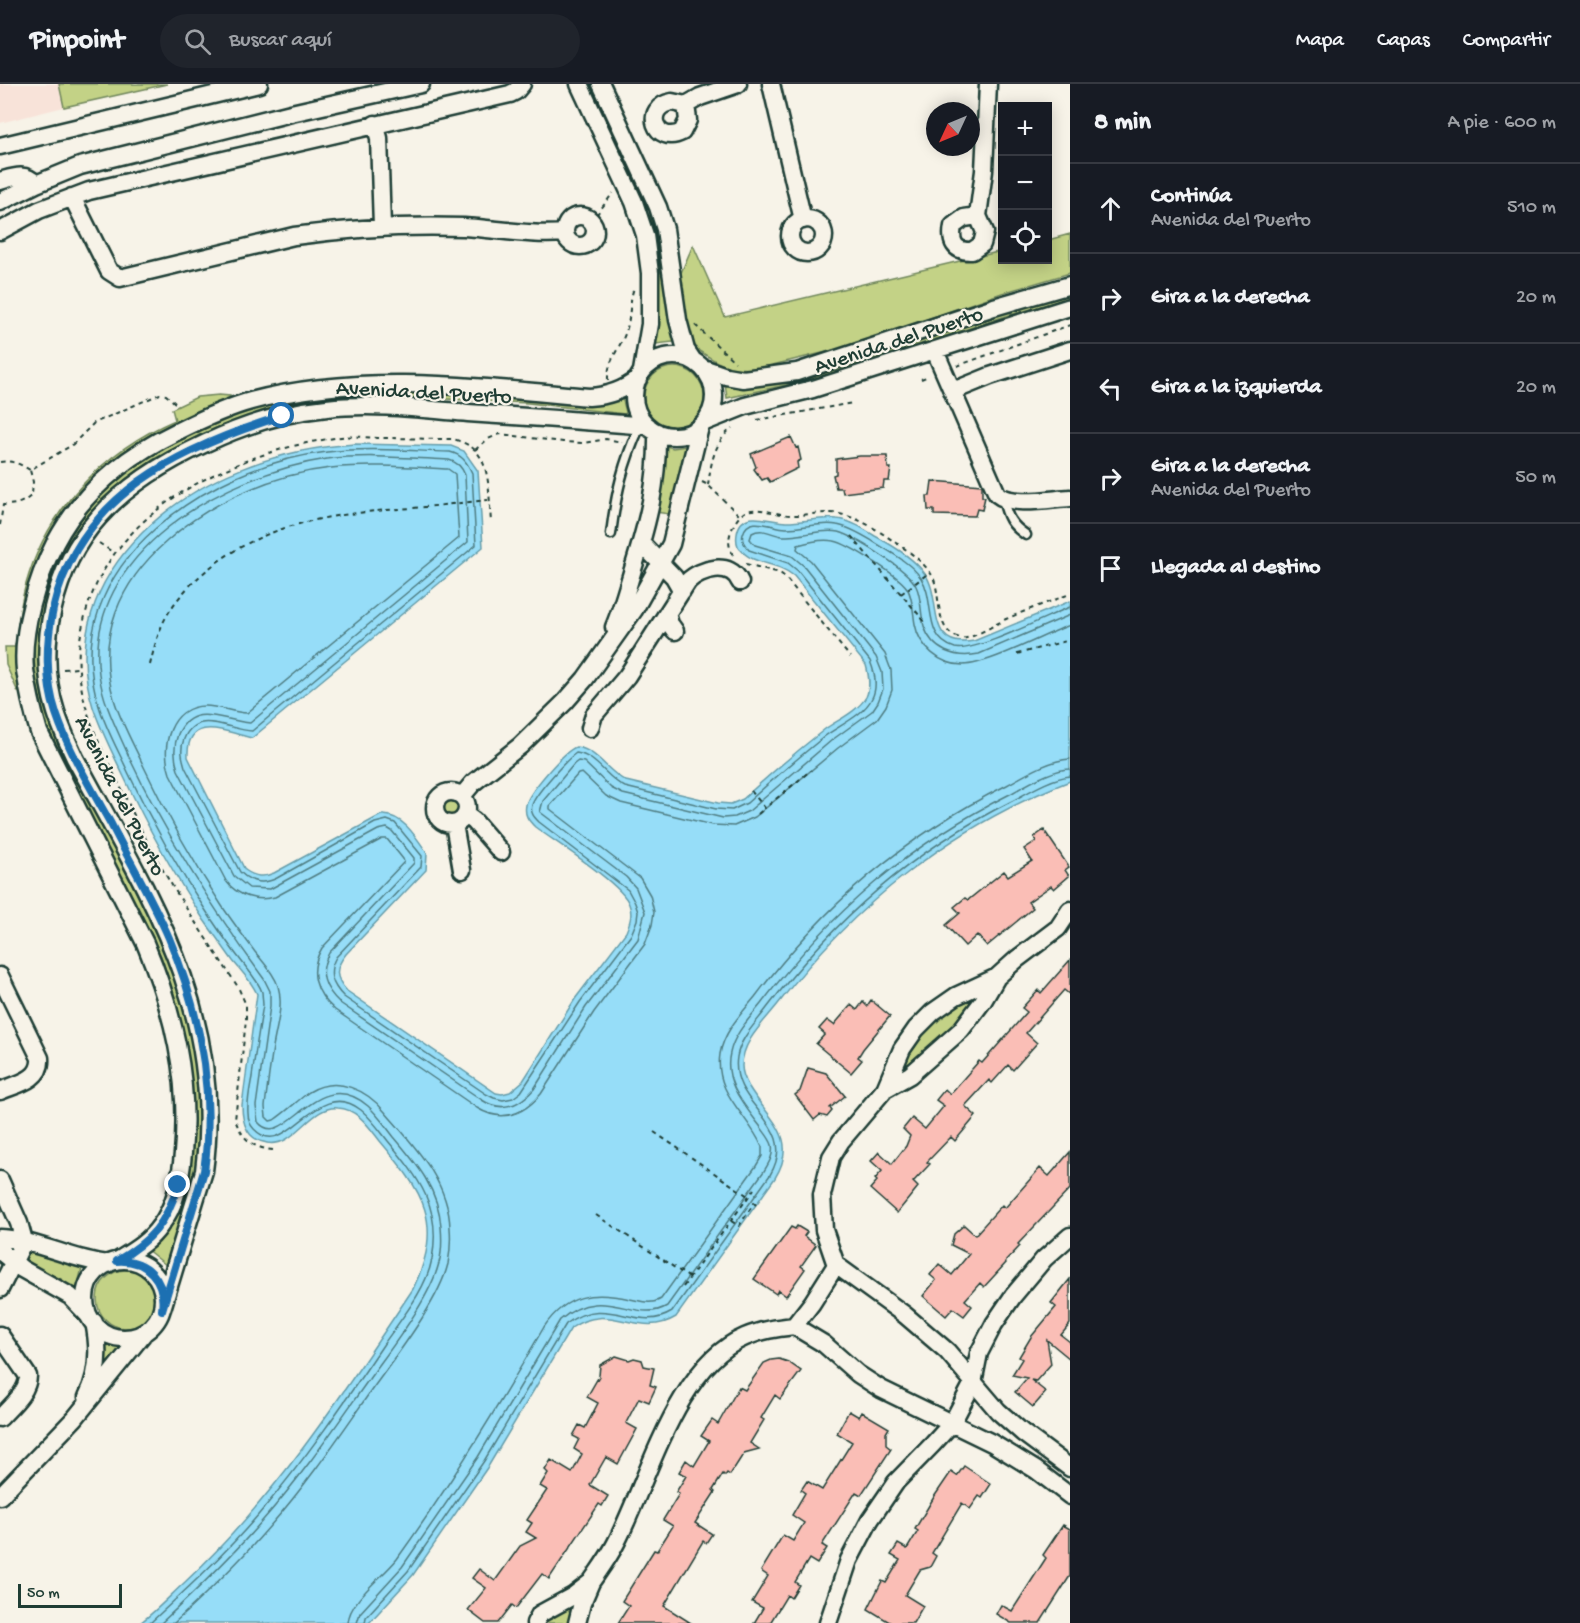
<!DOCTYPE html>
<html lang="es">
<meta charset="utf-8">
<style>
:root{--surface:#171b24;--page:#20242c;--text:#f1f3f6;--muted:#9ea1a6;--line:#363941}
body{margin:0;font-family:"Gochi Hand",sans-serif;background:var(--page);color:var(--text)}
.controls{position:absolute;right:18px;top:18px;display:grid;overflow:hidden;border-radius:0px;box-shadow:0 3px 15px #0003}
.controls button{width:54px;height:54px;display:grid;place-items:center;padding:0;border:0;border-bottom:2px solid var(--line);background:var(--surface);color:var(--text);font:30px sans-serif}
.compass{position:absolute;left:926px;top:18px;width:54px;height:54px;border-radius:50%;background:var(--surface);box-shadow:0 3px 15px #0003;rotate:226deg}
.scale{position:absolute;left:18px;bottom:15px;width:104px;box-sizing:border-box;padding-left:6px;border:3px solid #1f3d34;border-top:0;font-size:16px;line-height:21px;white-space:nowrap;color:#1f3d34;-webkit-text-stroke:4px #f7f3e8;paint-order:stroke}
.stop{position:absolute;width:18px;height:18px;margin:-14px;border:4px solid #1f6fb2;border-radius:50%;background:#fff}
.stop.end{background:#1f6fb2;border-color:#fff;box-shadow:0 2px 6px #0008}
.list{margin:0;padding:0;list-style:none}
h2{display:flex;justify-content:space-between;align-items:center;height:78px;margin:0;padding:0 24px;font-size:26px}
h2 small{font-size:20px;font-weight:400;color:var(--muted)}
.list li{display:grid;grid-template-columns:39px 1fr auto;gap:18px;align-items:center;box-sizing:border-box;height:90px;padding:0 24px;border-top:2px solid var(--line)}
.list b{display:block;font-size:22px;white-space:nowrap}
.list p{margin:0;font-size:20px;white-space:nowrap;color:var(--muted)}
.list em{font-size:20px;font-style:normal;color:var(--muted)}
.icon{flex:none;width:33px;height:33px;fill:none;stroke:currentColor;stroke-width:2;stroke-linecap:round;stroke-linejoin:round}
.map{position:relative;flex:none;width:1070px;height:1539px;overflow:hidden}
header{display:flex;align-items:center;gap:36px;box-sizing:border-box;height:84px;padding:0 30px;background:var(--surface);border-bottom:2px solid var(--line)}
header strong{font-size:28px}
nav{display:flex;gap:33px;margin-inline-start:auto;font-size:21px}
.search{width:420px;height:54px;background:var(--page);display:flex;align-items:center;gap:15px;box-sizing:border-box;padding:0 21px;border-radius:33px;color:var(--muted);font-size:22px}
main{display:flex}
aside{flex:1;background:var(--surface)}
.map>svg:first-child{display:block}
.built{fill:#f8e3d9}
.green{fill:#c3d286;stroke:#71885d;stroke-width:1.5}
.water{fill:#96ddf8;stroke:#669daa;stroke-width:1.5}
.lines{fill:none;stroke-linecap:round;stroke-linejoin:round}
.shore{stroke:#4f7d82;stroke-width:1.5}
.building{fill:#fabeb6;stroke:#1f3d34;stroke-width:1.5}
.lane-casing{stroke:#1f3d34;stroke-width:13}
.street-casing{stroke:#1f3d34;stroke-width:21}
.path{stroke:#1f3d34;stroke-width:2;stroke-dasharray:4.5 4.5;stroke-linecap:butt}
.lane{stroke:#f7f3e8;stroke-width:8}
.street{stroke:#f7f3e8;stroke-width:16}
.route{stroke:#1f6fb2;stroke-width:8}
.labels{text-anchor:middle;stroke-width:4.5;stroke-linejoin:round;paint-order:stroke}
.street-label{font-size:22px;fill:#1f3d34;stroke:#f7f3e8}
</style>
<header>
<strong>Pinpoint</strong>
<div class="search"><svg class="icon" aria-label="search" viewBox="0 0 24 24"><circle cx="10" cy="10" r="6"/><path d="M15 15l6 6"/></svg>Buscar aquí</div>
<nav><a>Mapa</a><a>Capas</a><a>Compartir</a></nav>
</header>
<main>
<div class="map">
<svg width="1070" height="1539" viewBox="0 0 1070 1539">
<rect width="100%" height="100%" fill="#f7f3e8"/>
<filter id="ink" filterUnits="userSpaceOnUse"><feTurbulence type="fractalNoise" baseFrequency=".0167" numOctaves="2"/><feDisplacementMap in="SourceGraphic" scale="12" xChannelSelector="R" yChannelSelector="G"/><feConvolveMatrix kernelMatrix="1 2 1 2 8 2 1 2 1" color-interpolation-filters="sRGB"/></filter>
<g filter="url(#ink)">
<path class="built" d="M0 0H59L64 23 0 39Z"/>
<path class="green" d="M59 0H167L64 23Z
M586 0H593L644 108 646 112 644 115H641Z
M648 131 655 134 656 139 675 255 673 258 656 260 659 234 646 133Z
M1070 150V189L1002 209 847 263 756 285 731 284 717 278 699 267 685 248 677 198 693 161 725 233 1002 167V176H1048V156Z
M1070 206V214L1000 234 831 291 727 314 725 299H735Z
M644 313a30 30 0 1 1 60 0a30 30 0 1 1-60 0Z
M387 305 622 313 626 328 625 330 528 319 387 312 331 316 267 327 200 351 156 374 127 394 83 438 71 458 56 489 44 528 68 675 167 868 182 913 193 955 200 1040 196 1084 169 1180 166 1181 146 1165 161 1150 191 1006 185 959 176 916 161 872 46 643 35 591 34 554 37 528 49 487 77 434 122 388 197 345 264 320 330 307Z
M219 311 230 312V315L227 318 170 342 130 367 40 473 22 608H18L6 581 5 563H15C18 542 20 520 26 500 47 425 105 366 175 336L172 325 197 313Z
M666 362 673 364 687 362 669 430 656 428 664 364Z
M442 724a9 9 0 1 1 18 0a9 9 0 1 1-18 0Z
M976 909C970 938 924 972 901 989L904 974 934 932Z
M26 1166 83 1180 77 1204 72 1203 61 1195 28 1181 24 1177Z
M97 1215a29 29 0 1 1 58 0a29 29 0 1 1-58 0Z
M105 1256 121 1261V1265L111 1284 97 1289Z
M574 1514 572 1539H539Z"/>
<path class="water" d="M355 360 451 362 464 367 478 387 483 463 252 654C226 648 186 629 188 673L245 786C255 793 263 794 274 789L381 731C402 729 417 754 427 769L426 786 346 870C334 885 335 894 347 907L496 1009 502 1010 510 1008 523 997 575 915 626 848C630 838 633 830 629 820 622 800 555 758 535 743 528 736 524 731 526 721 528 709 564 667 576 663 598 666 607 688 626 697L718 719 731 720 743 715C769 691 797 667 825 645 838 636 858 627 866 613 871 603 869 592 866 581L794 492C778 478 754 481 742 467 737 463 736 456 737 450 741 422 772 439 787 438 804 438 821 433 837 435 850 436 864 445 875 452 892 461 914 474 925 490 943 515 924 566 974 557L1070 517V697C953 742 853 821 778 920 764 938 742 957 742 982 742 990 745 996 749 1003 769 1036 800 1053 775 1094L676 1233C638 1256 610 1216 571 1244L489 1381 413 1491 369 1539H140C156 1527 170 1512 184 1499 276 1413 344 1308 413 1205 445 1138 423 1108 380 1057 369 1043 358 1025 338 1024 310 1021 296 1064 267 1059 247 1056 242 1038 242 1021L257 910C252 898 241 887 233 877 223 863 214 850 204 836 174 791 147 742 124 693 113 670 101 647 93 623 72 557 94 497 142 449 198 393 277 365 355 360Z"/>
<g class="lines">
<path class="shore" d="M150 1539C188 1504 226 1469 259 1430 304 1377 344 1319 383 1261 400 1236 426 1207 432 1175 442 1124 419 1094 388 1057 380 1047 372 1035 361 1026 315 990 287 1080 254 1045 250 1041 248 1035 248 1029 247 1017 250 1004 252 993 255 969 259 945 263 921L262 908C258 896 247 885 239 874 228 860 218 845 208 830 178 785 151 737 128 688 118 666 106 645 99 622 76 553 104 490 156 444 203 403 265 375 327 368 368 363 409 367 450 368 462 371 467 378 472 389L476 461 252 647C229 646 196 624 184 655 180 665 182 673 185 683L240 788C251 799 263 801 277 794L375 739 387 736 395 739 422 772 421 783 336 873C327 889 332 901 344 913L486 1010 494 1014 503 1016 513 1014 521 1008 580 918 631 851 637 836 638 828 635 819 628 806 539 738C534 733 530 729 532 721 535 710 566 676 576 669 596 671 607 695 625 703L716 725 732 726 747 719C772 696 798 674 825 652 840 641 864 631 872 614 878 602 875 589 870 577L798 487 788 479 749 466C745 461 741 457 743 450 748 429 775 445 787 444 803 444 822 438 837 441 850 443 864 452 874 458 890 468 911 479 921 494 936 516 922 554 955 564 975 569 1047 532 1070 523
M161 1539C197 1506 231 1473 263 1436 302 1392 335 1343 369 1295 391 1264 430 1215 439 1179 442 1168 442 1154 441 1143 439 1106 417 1080 394 1053 386 1043 378 1031 368 1022 316 977 285 1070 258 1038L256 1022 270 922V907L264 895C213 825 167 753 130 675 118 647 103 620 99 590 83 469 225 390 327 375 367 370 409 374 449 376 457 378 462 383 465 391L468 458 250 639C225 638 193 616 178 650 173 663 174 674 178 686L234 792 249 804 270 805 378 746 387 744 392 747 414 774V779L329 869C318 889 324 904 340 919L482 1016C502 1029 519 1022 534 1005L586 923 638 855 645 828 636 804 626 793 540 728 543 717 574 680 578 677 584 678 611 704 623 710 723 734 735 733 749 727 832 656 872 627 878 618 883 605 882 588 876 573 804 482 792 472 755 461 750 455 752 449C763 443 772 451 783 452 787 452 792 452 797 451 809 450 825 445 838 448 855 453 909 486 916 502 922 514 920 529 924 542 932 567 955 575 979 570L1070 531
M174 1539C208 1508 240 1477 270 1442 308 1399 340 1351 373 1304 396 1272 439 1217 448 1180 450 1169 451 1156 450 1144 449 1097 414 1062 385 1028 367 1006 337 991 309 1008 297 1017 286 1028 274 1036L270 1037 266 1033 265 1023C267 1003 270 983 273 963 276 944 284 921 278 902 274 889 263 878 255 868 244 853 232 837 222 822 193 778 167 731 144 683 134 661 121 639 114 615 95 553 120 498 167 457 210 418 273 390 331 384 370 380 409 383 448 385L455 390 459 454 247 629C233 629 220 622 205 622 170 622 160 663 170 690L226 797C237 812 257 818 275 813L382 755H387L403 775 404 778 322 864C308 887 315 909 335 926L477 1024C502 1039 523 1031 541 1010L594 928 645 860 652 841 654 828 650 811 640 794 550 725V722L578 690 582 689 606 712 621 719 713 741 734 742 755 733 838 664 877 635 886 622 892 606 891 586 885 570 811 477 797 465 798 461C808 458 824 455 834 457 849 460 899 492 907 504 913 513 913 529 915 540 919 563 940 581 963 581 988 581 1043 551 1070 541
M348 1539C349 1516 383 1493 397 1475 451 1400 498 1323 544 1243 566 1210 593 1207 630 1215 641 1217 651 1221 661 1215L756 1082 762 1072V1063C748 1030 714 1010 720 970 724 947 741 930 755 913 825 820 904 753 1007 701 1025 691 1049 676 1070 675
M357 1539 360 1529 402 1483 478 1373 560 1236C603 1198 636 1241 667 1222L764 1087C769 1079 774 1071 772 1061 770 1054 764 1048 760 1042 744 1021 723 998 730 969 734 950 749 935 761 920 831 828 908 761 1012 709 1027 700 1053 685 1070 685
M365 1539 366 1533 408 1487 484 1377 566 1240C607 1208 637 1250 672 1228L770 1091C801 1039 729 1023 737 973 740 954 756 939 767 924 835 835 912 767 1012 717 1029 708 1051 694 1070 692"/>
</g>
<path class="building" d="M791 353 796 364 798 363 801 376 797 378 798 384 770 398 767 394 762 396 754 385 756 383 751 370Z
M860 372H887L888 384H891L889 397H884L883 404 843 409 842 404H836L833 391 836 390V375Z
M932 397 982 401V413H985L982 426 977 425 975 432 934 431V426H928L927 412H930Z
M1044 746 1069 783 1065 786 1069 792 1054 805 1051 802 1028 818 1033 824 987 862 977 851 965 862 946 841 960 829 954 823 965 814 968 816 1004 787 1008 792 1032 777 1024 765 1036 757 1034 753Z
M1070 876V911L1064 906 1026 949 1037 959 1013 986 1008 981 992 999 989 996 965 1022 976 1032 955 1057 951 1053 927 1078 930 1080 913 1098 918 1103 897 1129 870 1105 877 1097 875 1095 882 1087 871 1077 879 1068 892 1080 906 1062 910 1052 903 1045 912 1034 925 1045 944 1022 936 1016 945 1005 950 1010 979 977 982 979 1027 928 1022 924 1038 906 1041 909Z
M871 916 890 932 863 965 858 973 862 976 851 989 816 960 825 950 819 945 827 936 834 941 851 921 857 926 863 918 867 922Z
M808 984 826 989 845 1012 830 1024 832 1027 827 1033 820 1031 814 1036 795 1011 800 1007Z
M1070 1068V1105L1018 1160 1020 1162 1005 1178 1006 1179 984 1203 980 1199 965 1216 972 1222 964 1232 953 1224 946 1232 923 1212 936 1196 930 1191 939 1180 952 1191 969 1170 951 1161 954 1150 964 1141 975 1151 1002 1121 1005 1124 1040 1084 1049 1092Z
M797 1142 807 1148 804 1152 816 1161 801 1182 805 1185 786 1212 778 1206 776 1210 754 1195 791 1143 795 1145Z
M1070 1195V1240L1061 1251 1070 1258V1275L1047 1256 1051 1280 1036 1297 1031 1296 1046 1308 1033 1323 1015 1308 1027 1294 1012 1291 1022 1275 1019 1273 1031 1253 1056 1223 1051 1219Z
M616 1272 629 1276 634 1274 642 1276 644 1282 654 1284 650 1301 656 1303 649 1318 639 1314 626 1339 637 1345 618 1380 606 1373 590 1401 608 1412 602 1422 599 1420 549 1495 542 1490 516 1524 512 1521 498 1539H485L468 1526 486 1504 472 1494 479 1485 495 1497 520 1462 536 1454 526 1448 532 1439 527 1436 547 1406 540 1402 548 1389 545 1386 551 1376 572 1389 582 1370 574 1365 579 1355 573 1352 579 1341 585 1344 598 1319 587 1313 599 1292 600 1281Z
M779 1275 788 1278 801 1287 780 1315 775 1311 761 1334 764 1336 750 1359 759 1365 744 1369 730 1391 727 1389 725 1392 723 1390 713 1406 715 1408 695 1439 712 1450 706 1459 703 1457 664 1522 691 1539H618L629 1522 622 1517 654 1466 657 1467 673 1442 663 1436 679 1410 676 1408 686 1392 679 1388 686 1376 694 1382 709 1357 701 1352 712 1336 718 1340 739 1303 745 1306 764 1279 771 1276Z
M849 1327 859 1333 862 1328 889 1344 886 1349V1361L891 1365 861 1411 856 1408 822 1461 827 1464 817 1480 809 1475 795 1498 799 1501 791 1514 787 1511 770 1539H754L763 1524 752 1518 768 1492 761 1487 783 1451 793 1457 804 1439 792 1431 805 1409 801 1406 807 1397 822 1406 852 1358 837 1349Z
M964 1382 991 1400 982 1414 979 1412 970 1425 962 1419 932 1469 936 1472 930 1483 920 1486 905 1511 923 1522 913 1539H891L868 1525 882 1497 886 1499 900 1476 891 1471 898 1460 907 1465 918 1447 915 1445 934 1413 951 1388 957 1392Z
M1063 1441 1070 1445V1492L1040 1539H1011L996 1530 1001 1521 1012 1527 1046 1474 1043 1471Z"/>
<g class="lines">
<g class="lane-casing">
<path id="lane" d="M1003 415C1007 433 1011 441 1026 451
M611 450C616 409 623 379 640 342"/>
</g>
<g class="street-casing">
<path id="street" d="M579 0 634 118 645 151 650 189V240L642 287
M601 0 658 123 665 145 678 236 686 266 692 275
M771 0 803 136
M672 18 686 21 688 36 682 48C655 62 642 23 672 18Z
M686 21 700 13 738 0
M375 40 379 54 382 142
M0 62 259 0
M0 97C14 93 25 88 36 100
M72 113 109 187 120 194 294 152C352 144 406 141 464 143 497 145 532 152 565 149
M0 118 36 100 80 82 291 29 421 0
M978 132 984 87 988 0
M978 132 985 148 982 160 972 167C954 168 950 157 953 142L964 134Z
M565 147a15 15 0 1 1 30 0a15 15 0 1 1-30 0Z
M790 152a17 17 0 1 1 34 0a17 17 0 1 1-34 0Z
M0 147 39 126 89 107 510 10 516 7 522 0
M935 267 997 410C1012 423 1050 415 1070 414
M634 312a40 40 0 1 1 80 0a40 40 0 1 1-80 0Z
M703 284 726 292 743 295 797 288 994 223 1070 201
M953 307 990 292 1070 266
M705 338 745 322 813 305 1070 223
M641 459 674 493 682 507
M667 530 670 540 675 547
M614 543C622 524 627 505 633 485 648 437 658 399 657 348
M590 644 594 631 627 592 688 497C700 485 731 476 740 498
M435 724a16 16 0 1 1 32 0a16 16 0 1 1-32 0Z
M462 712 473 699 520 662 565 618 585 595 634 526 671 460 700 343
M466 731 474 737 501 768
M454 740 462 786
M0 892 40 974C42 996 17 1000 0 1007
M997 893 956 912 933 928 916 945 902 965 885 1005 841 1057 831 1073 822 1111 824 1146 836 1181 905 1231 947 1267 998 1327 1023 1349 1070 1384
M885 1005 910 991 961 946 983 917 997 893 1017 875 1058 844 1070 826
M0 1096 19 1139 24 1157 0 1205
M0 1154C37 1156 71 1176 108 1180
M0 1167 22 1185 70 1212 88 1231
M85 1215a39 39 0 1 1 78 0a39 39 0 1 1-78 0Z
M117 1177C133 1167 149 1158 160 1142 176 1121 181 1095 183 1069 190 995 173 926 145 859L39 648C33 628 28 607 25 586 21 547 37 494 55 459 82 408 124 373 176 348 200 336 225 324 251 317 362 288 477 303 589 313 608 312 623 307 638 295
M162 1225 204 1087C226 927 147 808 75 674 68 659 61 644 56 628 35 563 54 483 99 433 128 400 167 377 206 359 244 341 286 328 327 324 374 319 421 325 468 329 528 333 588 337 648 342
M794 1242 824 1260 858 1290 881 1305 992 1359 1036 1386 1070 1412
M0 1251 28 1292C28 1308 11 1322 0 1334
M87 1313C99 1290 99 1262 94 1238
M0 1412 75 1334 144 1249
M591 1498C600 1485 609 1473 616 1459 648 1398 676 1282 745 1253 761 1246 777 1244 794 1242L812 1219 836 1181
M535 1539 540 1530 573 1512 591 1498 582 1519 577 1539
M828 1539 849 1476 870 1436 896 1398 933 1360 952 1339 973 1299 979 1269 994 1240 1013 1212 1044 1175 1070 1152"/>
</g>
<path class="path" d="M591 138 613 109
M695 241 735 278
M957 282 1070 241
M921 295 929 292
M608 296C607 275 622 263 627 244 631 231 629 214 635 202
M757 336 853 319
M475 366 488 355 500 350 563 358 584 359 606 355 622 358
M0 378C12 376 20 380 30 386
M702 398 708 401 740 432
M708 401C711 379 714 359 732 344
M0 441 3 421C16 421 23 419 32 411L33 398 30 386 72 361 94 339 160 310 166 311 175 319
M851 452 926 539
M99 459 114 469
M733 471C728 462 728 454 732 445 745 413 766 430 790 431 808 432 826 426 844 431 863 436 881 448 896 459 909 467 925 479 933 493 941 510 935 546 957 553 961 555 965 555 970 553 982 549 994 541 1006 535 1027 526 1049 518 1070 510
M746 480 780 489 785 493 850 573
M901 510 926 491
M1017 570 1070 556
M150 581C154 564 158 548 166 533 177 513 194 496 212 482 276 433 347 429 425 423 446 421 467 418 488 416
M63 585 78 584
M751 707 765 724 811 686
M758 730 765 724
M654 1048 748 1112
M273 1066C252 1064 243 1055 235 1036L246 936V921L238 903C212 863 184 823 160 781 145 755 132 727 119 700 102 667 85 632 80 595 77 576 79 555 84 536 110 424 236 367 341 353 352 352 365 353 377 354 402 354 428 355 454 355 461 358 469 360 475 366 491 382 489 416 491 438
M596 1131 690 1194
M731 1137 739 1142 754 1119 756 1121
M683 1203 754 1105"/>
<use href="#lane" class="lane"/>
<use href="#street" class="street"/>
</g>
</g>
<g class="lines" filter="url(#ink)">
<path class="route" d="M178 1101C166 1140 152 1156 117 1177 147 1175 166 1196 162 1226L204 1087C215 1008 200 928 169 854 152 815 130 778 111 740 91 704 69 668 56 629 45 597 46 558 53 525 79 411 180 364 282 332"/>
</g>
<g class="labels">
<g class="street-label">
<text transform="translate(898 254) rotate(-18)" y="8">Avenida del Puerto</text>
<text transform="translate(424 306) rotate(3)" y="8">Avenida del Puerto</text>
<text transform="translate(122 711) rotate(63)" y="8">Avenida del Puerto</text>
</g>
</g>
</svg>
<div class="controls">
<button>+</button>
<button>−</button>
<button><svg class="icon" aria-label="locate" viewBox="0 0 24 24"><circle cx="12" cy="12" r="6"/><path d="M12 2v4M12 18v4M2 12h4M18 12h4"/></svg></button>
</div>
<svg class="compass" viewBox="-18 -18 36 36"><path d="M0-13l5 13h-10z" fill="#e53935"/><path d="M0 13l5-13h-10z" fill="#9ea1a6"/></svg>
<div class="scale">50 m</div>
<div class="stop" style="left:282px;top:332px"></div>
<div class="stop end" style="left:178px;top:1101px"></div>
</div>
<aside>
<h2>8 min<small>A pie · 600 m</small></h2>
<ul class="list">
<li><svg class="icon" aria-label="ahead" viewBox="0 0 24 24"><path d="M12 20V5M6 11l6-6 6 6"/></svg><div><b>Continúa</b><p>Avenida del Puerto</p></div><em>510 m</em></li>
<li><svg class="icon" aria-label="right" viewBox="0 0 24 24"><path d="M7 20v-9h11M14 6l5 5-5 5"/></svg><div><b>Gira a la derecha</b></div><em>20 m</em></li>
<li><svg class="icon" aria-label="left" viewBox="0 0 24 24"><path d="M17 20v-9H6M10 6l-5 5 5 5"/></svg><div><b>Gira a la izquierda</b></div><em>20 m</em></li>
<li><svg class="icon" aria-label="right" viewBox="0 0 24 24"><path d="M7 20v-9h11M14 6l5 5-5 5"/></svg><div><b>Gira a la derecha</b><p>Avenida del Puerto</p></div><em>50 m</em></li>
<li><svg class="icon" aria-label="arrive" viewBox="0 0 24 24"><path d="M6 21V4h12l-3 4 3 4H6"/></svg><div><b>Llegada al destino</b></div></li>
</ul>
</aside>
</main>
